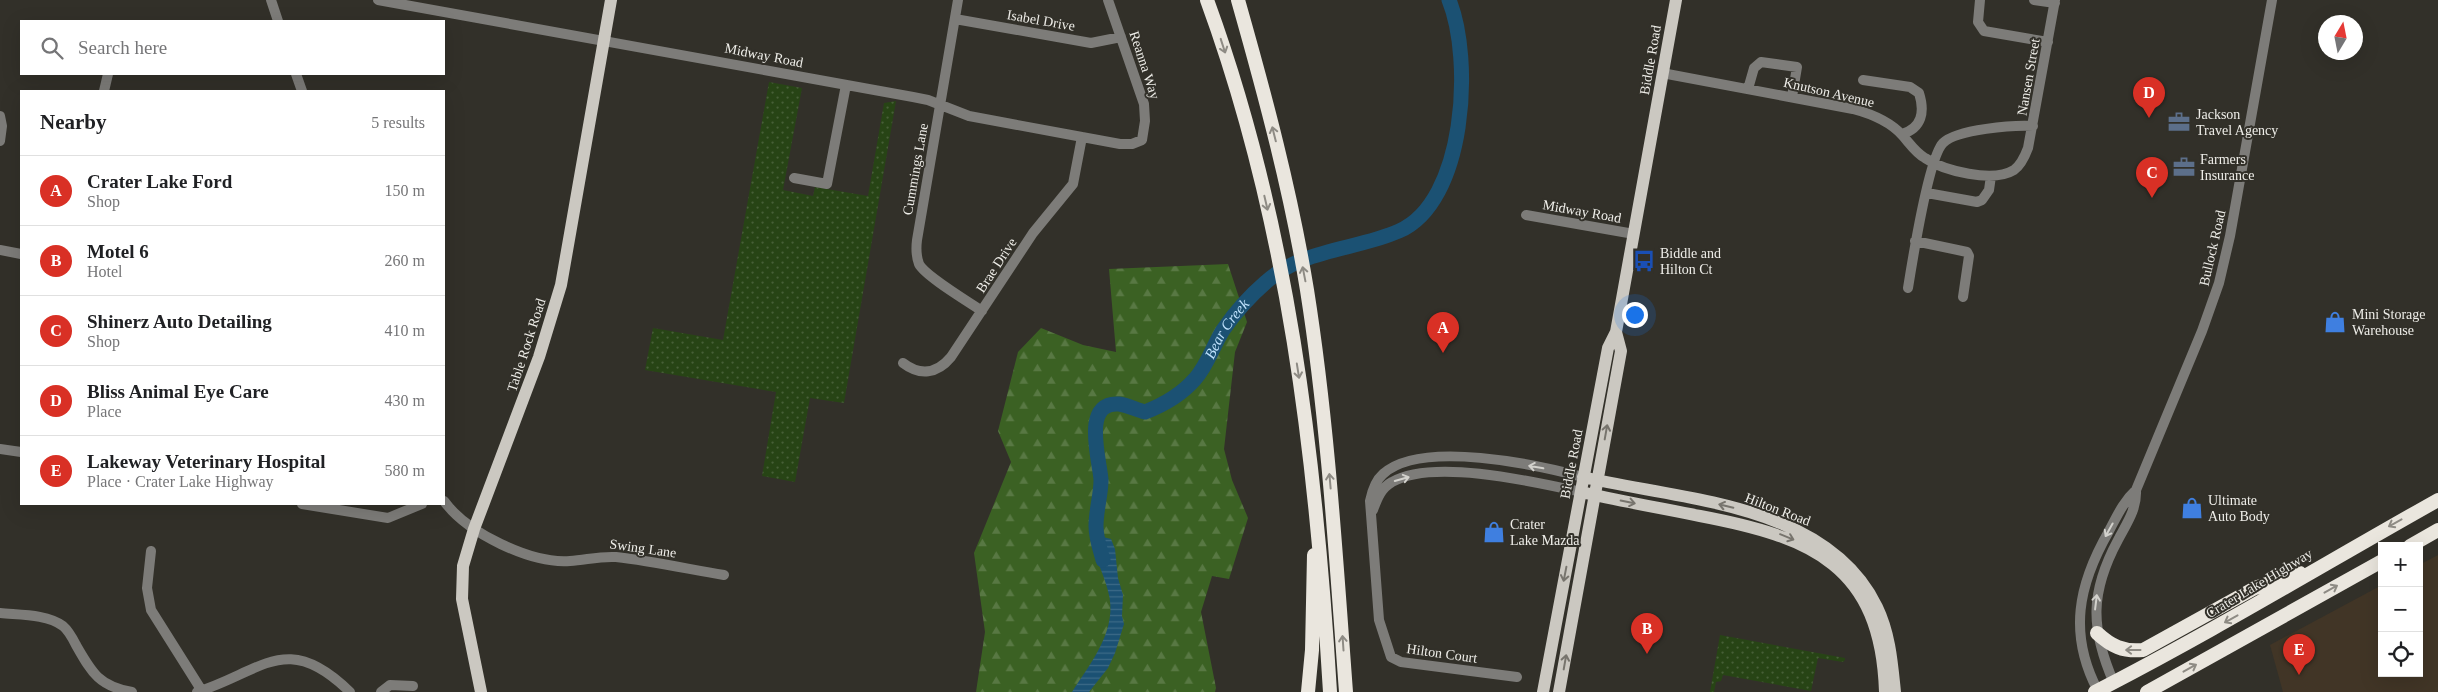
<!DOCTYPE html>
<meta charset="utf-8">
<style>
:root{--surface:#fff;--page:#f6f6f6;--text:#202124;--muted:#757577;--line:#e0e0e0;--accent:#d93025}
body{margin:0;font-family:Georgia,serif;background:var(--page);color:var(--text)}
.controls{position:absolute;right:15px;bottom:15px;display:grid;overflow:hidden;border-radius:0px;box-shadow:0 5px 20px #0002}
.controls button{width:45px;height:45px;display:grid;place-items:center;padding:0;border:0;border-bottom:1px solid var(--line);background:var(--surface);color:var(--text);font:25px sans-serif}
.compass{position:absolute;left:2318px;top:15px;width:45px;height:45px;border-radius:50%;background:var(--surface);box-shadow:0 5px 20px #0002;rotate:10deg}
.you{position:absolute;left:1634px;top:314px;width:18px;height:18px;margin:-12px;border:4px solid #fff;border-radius:50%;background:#1a73e8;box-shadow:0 0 0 8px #1a73e833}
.badge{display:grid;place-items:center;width:32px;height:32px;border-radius:50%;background:var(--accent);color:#fff;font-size:16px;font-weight:700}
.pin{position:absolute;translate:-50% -41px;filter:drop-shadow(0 1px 2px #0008)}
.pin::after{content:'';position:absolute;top:26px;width:18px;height:15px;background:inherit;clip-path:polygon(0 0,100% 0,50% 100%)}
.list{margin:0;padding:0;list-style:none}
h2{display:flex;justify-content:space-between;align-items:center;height:65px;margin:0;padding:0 20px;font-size:21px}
h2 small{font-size:16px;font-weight:400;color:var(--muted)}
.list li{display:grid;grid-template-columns:32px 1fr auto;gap:15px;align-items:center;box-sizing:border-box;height:70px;padding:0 20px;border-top:1px solid var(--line)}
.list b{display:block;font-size:19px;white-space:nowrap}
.list p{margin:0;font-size:16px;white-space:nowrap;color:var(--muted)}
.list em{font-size:16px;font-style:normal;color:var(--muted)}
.icon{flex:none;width:28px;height:28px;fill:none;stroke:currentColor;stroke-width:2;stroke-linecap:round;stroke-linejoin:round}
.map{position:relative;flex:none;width:2438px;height:692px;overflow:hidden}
.search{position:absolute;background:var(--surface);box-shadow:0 5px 20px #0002;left:20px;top:20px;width:425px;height:55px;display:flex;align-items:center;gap:12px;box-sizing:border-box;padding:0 18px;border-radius:0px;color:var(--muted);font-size:19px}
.panel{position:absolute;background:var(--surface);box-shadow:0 5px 20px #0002;left:20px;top:90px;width:425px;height:415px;border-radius:0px}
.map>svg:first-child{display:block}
.commercial{fill:#413526}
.green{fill:url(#green-dots)}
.forest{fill:url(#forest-firs)}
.water{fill:url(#water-rules)}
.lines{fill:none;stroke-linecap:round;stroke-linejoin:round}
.river{stroke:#1b5173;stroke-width:15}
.minor{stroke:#7d7c79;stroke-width:10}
.major{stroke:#cbc8c1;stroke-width:12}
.highway{stroke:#eae6de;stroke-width:14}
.oneway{stroke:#8e8b84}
.oneway2{stroke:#77746d}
.oneway3{stroke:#d2d1cc}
.labels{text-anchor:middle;stroke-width:4;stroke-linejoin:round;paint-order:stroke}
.street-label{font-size:14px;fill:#eeede8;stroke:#323029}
.poi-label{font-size:14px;fill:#eeede8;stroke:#323029;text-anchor:start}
.water-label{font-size:15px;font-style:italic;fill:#bee1fc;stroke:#323029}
</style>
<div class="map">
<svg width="2438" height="692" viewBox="0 0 2438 692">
<defs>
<pattern id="green-dots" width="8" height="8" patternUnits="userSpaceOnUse" patternTransform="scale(1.25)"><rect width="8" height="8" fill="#274415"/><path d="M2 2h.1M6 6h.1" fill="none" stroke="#475f37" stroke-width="1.8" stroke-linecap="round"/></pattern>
<pattern id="forest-firs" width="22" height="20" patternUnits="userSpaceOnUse" patternTransform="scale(1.25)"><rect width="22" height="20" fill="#3b6123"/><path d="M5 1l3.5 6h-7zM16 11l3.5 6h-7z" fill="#587843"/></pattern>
<pattern id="water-rules" width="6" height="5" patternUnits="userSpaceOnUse" patternTransform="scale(1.25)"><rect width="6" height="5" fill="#1b5173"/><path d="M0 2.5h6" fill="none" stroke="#3c6a87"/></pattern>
</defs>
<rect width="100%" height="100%" fill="#323029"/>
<path class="commercial" d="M2438 555V692H2283L2270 645 2382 585V673H2419V565Z"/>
<path class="green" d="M769 82 802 88 783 190 813 196 815 187 868 196 884 103 896 101 844 403 810 398 795 482 762 476 776 392 645 370 653 328 723 340Z
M1720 635 1845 658V660L1843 662 1818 658 1811 691 1723 675 1721 681 1716 682 1714 692H1710Z"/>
<path class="forest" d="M1228 264 1247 322 1235 352 1224 449 1232 480 1248 518 1229 579 1212 576 1201 612 1216 688 1215 692H976L985 632 974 553 1011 462 998 431 1018 352 1041 328 1083 345 1116 352 1109 269Z"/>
<path class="water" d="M1103 537 1111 539 1115 549 1118 578 1123 595 1122 616 1124 624 1115 653 1108 668 1089 692H1072C1091 662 1119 629 1108 591 1104 574 1095 560 1094 543Z"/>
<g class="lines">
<path class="river" id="s1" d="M1103 560C1100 549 1096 538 1096 526 1096 510 1101 495 1101 480 1100 461 1081 401 1119 404 1127 405 1137 410 1145 412 1163 405 1182 394 1195 379 1207 366 1213 346 1223 330 1234 314 1251 295 1266 282 1302 249 1356 250 1399 231 1466 202 1473 59 1449 0"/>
<path class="minor" d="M271 0 278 21
M378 0 913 97 928 100 969 116 1120 144H1132L1142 140 1145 121 1144 104 1108 0
M958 0 917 240C916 248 916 256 919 264 925 276 969 302 982 311
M1980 0 1978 22 1984 31 2048 42
M2034 0 2055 3
M955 19 1091 43 1121 37
M1662 73 1853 109C1872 114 1890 121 1903 136 1910 144 1916 153 1925 158 1944 171 1993 183 2014 170 2021 165 2025 156 2028 148L2055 0
M296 74 302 91
M1863 80 1910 87 1919 93C1925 112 1922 128 1902 134
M1748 89 1754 68 1761 62 1797 67 1792 97
M104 91 108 74
M0 116 2 126 0 141
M794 178 827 184 846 85
M1927 193 1977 202 1982 200 1989 190 1991 176
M1526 215 1634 234
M1915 241 1967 252 1969 256 1963 297
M0 250 21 254
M1908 288C1912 263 1929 157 1943 143 1957 129 2014 125 2033 126
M903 363C920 376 937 374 951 357L1033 233 1073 184 1082 137
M0 449 21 452
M444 501C467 533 531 564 570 561 586 560 599 556 616 557 652 561 688 569 724 575
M302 504 388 518 422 504
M1373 510C1377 499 1381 488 1392 482 1433 458 1535 482 1581 492
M151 551 147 588 151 610 202 691
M0 613C20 615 47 614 63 626 69 631 73 639 76 645 92 673 99 686 132 692
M1517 677 1401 662 1391 657 1379 620 1370 501C1372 491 1375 481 1383 474 1421 439 1538 465 1583 477
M2114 683C2090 628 2090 592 2118 540 2127 523 2137 509 2136 490L2202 331 2219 283 2230 236 2272 0
M2098 691C2068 634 2078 585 2109 531 2117 516 2123 502 2136 490
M197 692C263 671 287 630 350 692
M381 692 390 685 413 686"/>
<path class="major" d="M1583 477C1681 500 1827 503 1877 607 1890 634 1892 663 1895 692
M1581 492C1620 501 1660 508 1700 516 1811 537 1881 565 1885 692
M481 692 462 599 463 566 474 529 539 357 561 285 611 0
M1543 692 1608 348 1616 332 1676 0
M1559 692 1621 351 1616 332"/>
<path class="highway" d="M1207 0C1288 221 1316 458 1330 692
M1238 0C1265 95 1291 192 1307 290 1328 423 1336 558 1346 692
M2410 546 2438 530
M2097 633C2111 646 2123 652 2143 650L2255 588 2300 573
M1308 692 1312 650 1314 555
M2095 692C2212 632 2324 564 2438 500
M2147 692 2382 561"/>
</g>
<defs><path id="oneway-shaft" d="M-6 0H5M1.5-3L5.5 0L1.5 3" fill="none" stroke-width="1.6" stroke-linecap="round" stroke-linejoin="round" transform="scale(1.25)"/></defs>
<g class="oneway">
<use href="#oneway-shaft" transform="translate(1223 46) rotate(72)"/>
<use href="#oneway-shaft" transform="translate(1274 134) rotate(-104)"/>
<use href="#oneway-shaft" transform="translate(1266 203) rotate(77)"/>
<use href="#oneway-shaft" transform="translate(1304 274) rotate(-101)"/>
<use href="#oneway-shaft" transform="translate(1298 371) rotate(81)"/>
<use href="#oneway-shaft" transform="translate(1330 481) rotate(-95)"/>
<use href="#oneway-shaft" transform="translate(2395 523) rotate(151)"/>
<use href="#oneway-shaft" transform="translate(2331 589) rotate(-29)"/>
<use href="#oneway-shaft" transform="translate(2231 619) rotate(151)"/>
<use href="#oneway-shaft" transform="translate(1343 643) rotate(-94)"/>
<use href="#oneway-shaft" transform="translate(2133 650) rotate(-180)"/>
<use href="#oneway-shaft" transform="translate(2190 668) rotate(-29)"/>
</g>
<g class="oneway2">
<use href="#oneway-shaft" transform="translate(1606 432) rotate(-80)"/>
<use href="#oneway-shaft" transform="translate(1628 502) rotate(11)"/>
<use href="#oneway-shaft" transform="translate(1726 506) rotate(-167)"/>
<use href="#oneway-shaft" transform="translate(1787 537) rotate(22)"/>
<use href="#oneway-shaft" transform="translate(1565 574) rotate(101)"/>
<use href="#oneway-shaft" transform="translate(1565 662) rotate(-80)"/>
</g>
<g class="oneway3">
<use href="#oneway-shaft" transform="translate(1536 467) rotate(-170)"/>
<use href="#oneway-shaft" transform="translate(1402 479) rotate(-16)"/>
<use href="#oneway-shaft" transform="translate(2109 530) rotate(119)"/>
<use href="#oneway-shaft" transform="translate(2096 602) rotate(-83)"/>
</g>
<defs>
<g id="office-bare" transform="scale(1.725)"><path d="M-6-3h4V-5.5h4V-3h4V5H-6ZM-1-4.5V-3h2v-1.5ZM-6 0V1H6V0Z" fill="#5c6f8a" stroke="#323029" stroke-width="2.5" paint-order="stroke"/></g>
<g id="bus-bare" transform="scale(1.725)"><path d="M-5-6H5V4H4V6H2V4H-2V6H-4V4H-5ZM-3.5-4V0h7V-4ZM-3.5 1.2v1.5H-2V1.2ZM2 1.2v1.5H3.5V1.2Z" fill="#1a4fb4" stroke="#323029" stroke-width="2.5" paint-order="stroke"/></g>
<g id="shop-bare" transform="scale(1.725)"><path d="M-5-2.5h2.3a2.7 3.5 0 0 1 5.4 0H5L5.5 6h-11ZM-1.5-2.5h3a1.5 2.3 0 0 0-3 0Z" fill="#3f7fe0" stroke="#323029" stroke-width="2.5" paint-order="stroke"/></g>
</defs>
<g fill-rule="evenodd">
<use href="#office-bare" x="2179" y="122"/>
<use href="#office-bare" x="2184" y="167"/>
<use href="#bus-bare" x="1644" y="261"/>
<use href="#shop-bare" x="2335" y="322"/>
<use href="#shop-bare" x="2192" y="508"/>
<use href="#shop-bare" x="1494" y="532"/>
</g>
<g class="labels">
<g class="street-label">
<text transform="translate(1041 20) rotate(10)" y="5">Isabel Drive</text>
<text transform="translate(764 55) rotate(11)" y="5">Midway Road</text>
<text transform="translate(1650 60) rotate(-80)" y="5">Biddle Road</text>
<text transform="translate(1145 65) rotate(72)" y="5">Reanna Way</text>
<text transform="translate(2028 77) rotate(-80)" y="5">Nansen Street</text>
<text transform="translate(1829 92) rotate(13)" y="5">Knutson Avenue</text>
<text transform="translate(915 169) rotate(-80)" y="5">Cummings Lane</text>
<text transform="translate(1582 211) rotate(10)" y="5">Midway Road</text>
<text transform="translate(2212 248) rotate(-77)" y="5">Bullock Road</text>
<text transform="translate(996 265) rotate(-57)" y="5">Brae Drive</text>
<text transform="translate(526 345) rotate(-72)" y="5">Table Rock Road</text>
<text transform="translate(1571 464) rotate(-79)" y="5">Biddle Road</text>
<text transform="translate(1778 509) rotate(21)" y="5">Hilton Road</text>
<text transform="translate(643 548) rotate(8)" y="5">Swing Lane</text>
<text transform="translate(2259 583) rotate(-31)" y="5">Crater Lake Highway</text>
<text transform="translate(1442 653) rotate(8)" y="5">Hilton Court</text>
</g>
<g class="poi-label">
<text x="2196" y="119">Jackson<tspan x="2196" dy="16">Travel Agency</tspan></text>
<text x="2200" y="164">Farmers<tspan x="2200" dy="16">Insurance</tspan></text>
<text x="1660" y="258">Biddle and<tspan x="1660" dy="16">Hilton Ct</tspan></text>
<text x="2352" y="319">Mini Storage<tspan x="2352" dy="16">Warehouse</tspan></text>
<text x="2208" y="505">Ultimate<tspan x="2208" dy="16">Auto Body</tspan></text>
<text x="1510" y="529">Crater<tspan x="1510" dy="16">Lake Mazda</tspan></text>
</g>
<g class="water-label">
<text dy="5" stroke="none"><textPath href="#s1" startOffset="319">Bear Creek</textPath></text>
</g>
</g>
</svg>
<div class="controls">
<button>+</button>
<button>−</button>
<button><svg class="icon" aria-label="locate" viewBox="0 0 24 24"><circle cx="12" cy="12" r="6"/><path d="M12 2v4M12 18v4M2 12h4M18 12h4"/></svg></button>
</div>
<svg class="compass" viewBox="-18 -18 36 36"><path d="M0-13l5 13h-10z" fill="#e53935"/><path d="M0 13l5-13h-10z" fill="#757577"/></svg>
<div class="you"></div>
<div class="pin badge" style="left:1443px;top:353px">A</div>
<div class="pin badge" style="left:1647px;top:654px">B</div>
<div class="pin badge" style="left:2152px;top:198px">C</div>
<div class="pin badge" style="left:2149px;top:118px">D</div>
<div class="pin badge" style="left:2299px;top:675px">E</div>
<div class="search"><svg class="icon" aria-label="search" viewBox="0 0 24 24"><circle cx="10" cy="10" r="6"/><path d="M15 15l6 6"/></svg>Search here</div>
<section class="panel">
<h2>Nearby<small>5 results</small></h2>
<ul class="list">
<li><span class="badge">A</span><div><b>Crater Lake Ford</b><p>Shop</p></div><em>150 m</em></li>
<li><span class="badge">B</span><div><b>Motel 6</b><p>Hotel</p></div><em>260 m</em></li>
<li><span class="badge">C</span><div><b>Shinerz Auto Detailing</b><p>Shop</p></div><em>410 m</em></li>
<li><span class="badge">D</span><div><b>Bliss Animal Eye Care</b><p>Place</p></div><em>430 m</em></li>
<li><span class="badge">E</span><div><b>Lakeway Veterinary Hospital</b><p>Place · Crater Lake Highway</p></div><em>580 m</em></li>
</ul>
</section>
</div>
